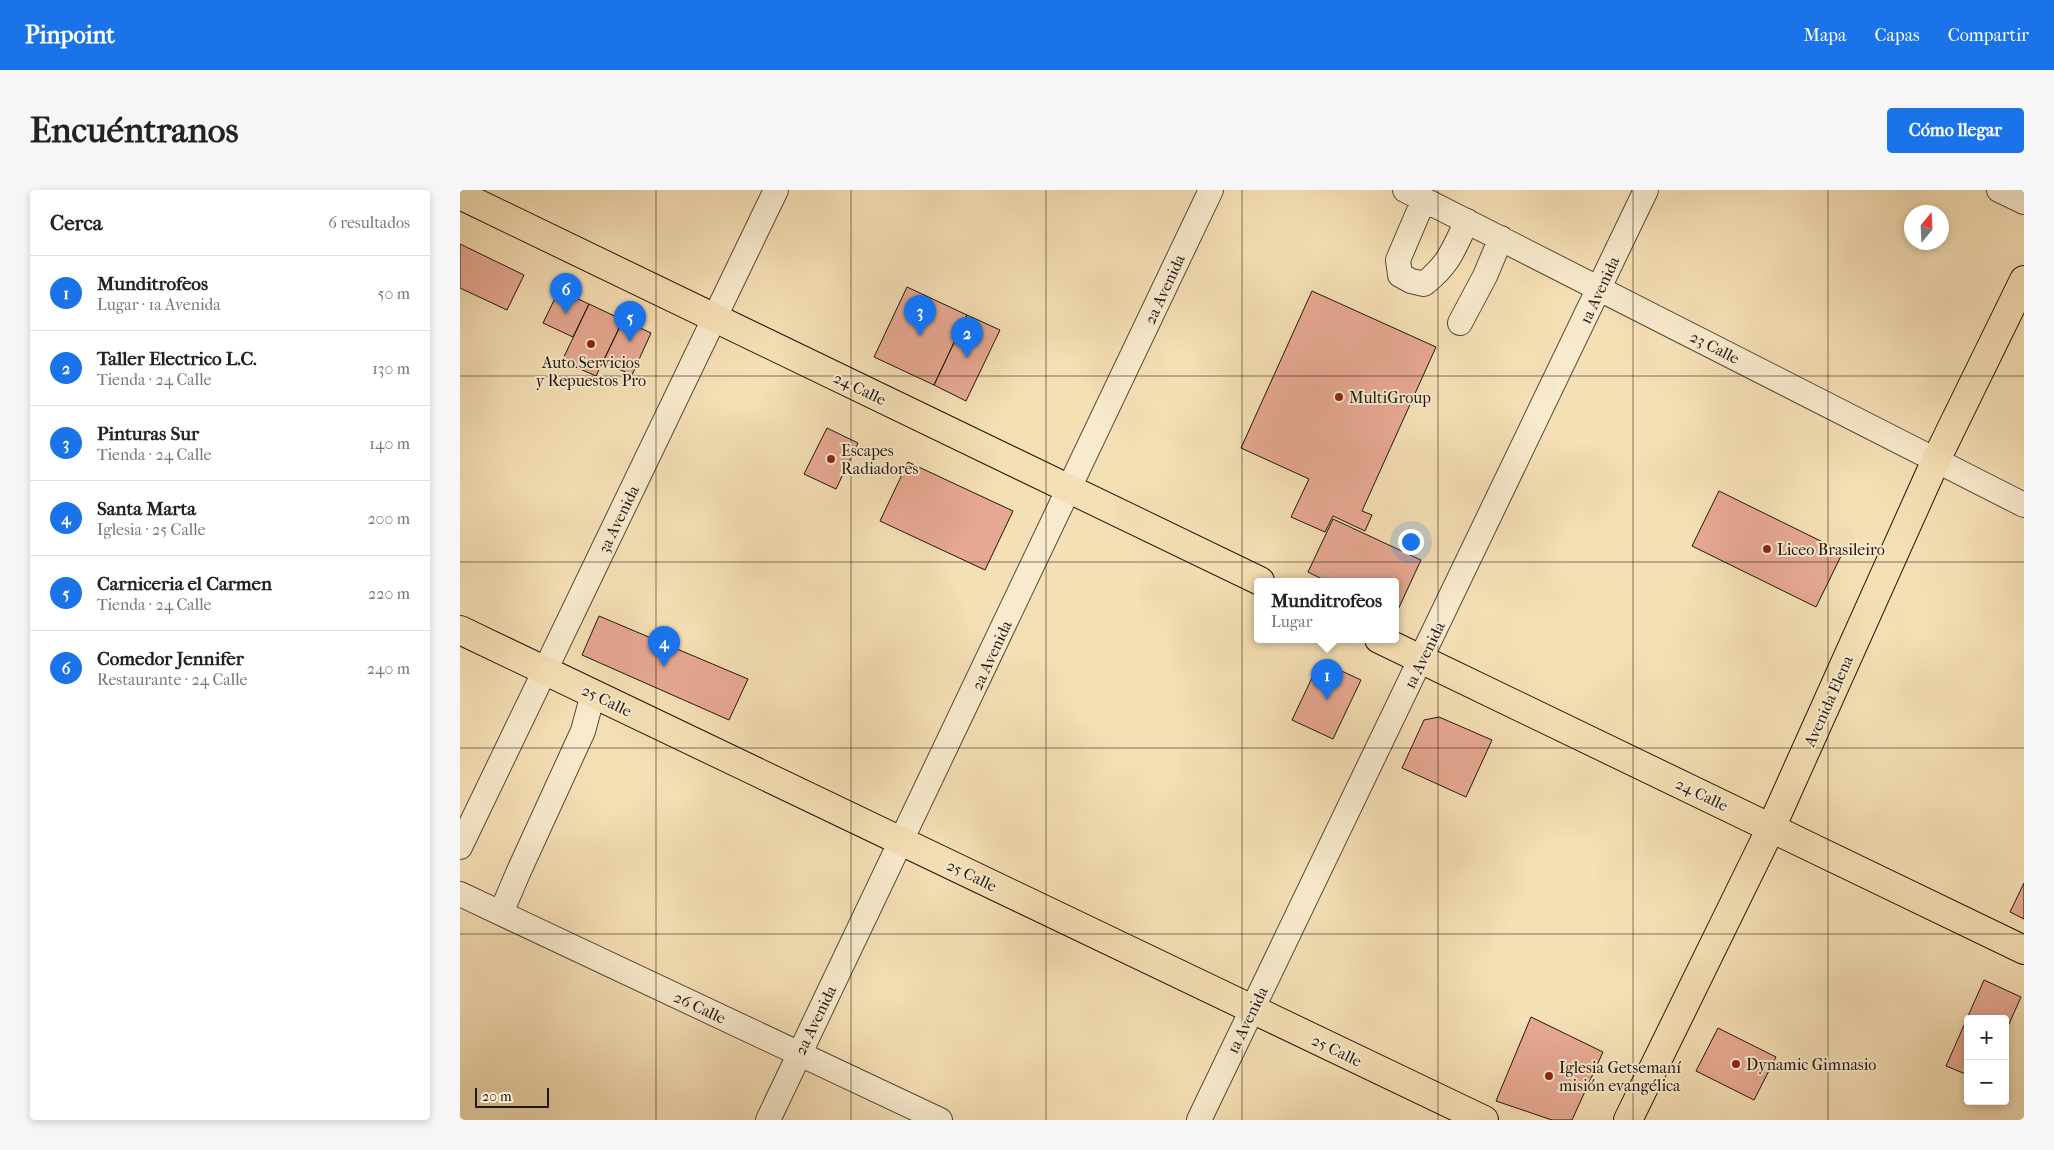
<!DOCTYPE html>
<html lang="es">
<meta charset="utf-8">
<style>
:root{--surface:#fff;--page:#f6f6f6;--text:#222;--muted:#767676;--line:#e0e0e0;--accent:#1a73e8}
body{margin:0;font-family:"IM FELL French Canon",serif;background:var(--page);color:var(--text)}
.controls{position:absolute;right:15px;bottom:15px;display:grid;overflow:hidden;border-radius:5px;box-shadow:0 2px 8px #0003}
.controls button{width:45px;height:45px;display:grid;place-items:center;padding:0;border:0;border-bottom:1px solid var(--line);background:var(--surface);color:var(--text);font:25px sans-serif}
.compass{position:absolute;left:1444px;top:15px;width:45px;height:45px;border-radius:50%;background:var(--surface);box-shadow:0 2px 8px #0003;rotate:18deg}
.scale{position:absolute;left:15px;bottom:12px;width:74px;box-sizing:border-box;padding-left:5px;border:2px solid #211510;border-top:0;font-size:14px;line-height:18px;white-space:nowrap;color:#211510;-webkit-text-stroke:4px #f8eace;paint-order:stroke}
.you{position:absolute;left:950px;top:351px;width:18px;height:18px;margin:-12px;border:4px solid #fff;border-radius:50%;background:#1a73e8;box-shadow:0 0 0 8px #1a73e833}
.badge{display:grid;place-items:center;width:32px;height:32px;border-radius:50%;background:var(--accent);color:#fff;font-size:16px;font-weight:700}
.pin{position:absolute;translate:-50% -41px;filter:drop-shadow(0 1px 2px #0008)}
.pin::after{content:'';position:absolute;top:26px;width:18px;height:15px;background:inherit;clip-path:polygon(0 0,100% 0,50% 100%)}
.popup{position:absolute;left:794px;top:388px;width:145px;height:65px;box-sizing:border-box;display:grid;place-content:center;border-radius:5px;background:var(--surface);filter:drop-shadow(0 1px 4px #0005);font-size:16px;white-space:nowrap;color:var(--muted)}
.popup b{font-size:19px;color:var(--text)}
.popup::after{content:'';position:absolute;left:50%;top:100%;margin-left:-10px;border:10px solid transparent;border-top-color:var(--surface)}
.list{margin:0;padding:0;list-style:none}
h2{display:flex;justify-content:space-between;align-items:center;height:65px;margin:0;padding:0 20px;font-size:21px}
h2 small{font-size:16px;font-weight:400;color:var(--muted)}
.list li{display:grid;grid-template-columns:32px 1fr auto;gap:15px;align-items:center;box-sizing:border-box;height:75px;padding:0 20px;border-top:1px solid var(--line)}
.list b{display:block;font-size:19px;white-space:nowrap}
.list p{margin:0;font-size:16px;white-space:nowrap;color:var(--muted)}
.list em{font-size:16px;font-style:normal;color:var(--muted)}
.map{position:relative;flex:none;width:1564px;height:930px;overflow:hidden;border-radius:5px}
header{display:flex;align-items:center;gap:30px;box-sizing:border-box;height:70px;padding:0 25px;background:var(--accent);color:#fff}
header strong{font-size:24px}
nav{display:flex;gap:28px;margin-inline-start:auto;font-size:18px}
.intro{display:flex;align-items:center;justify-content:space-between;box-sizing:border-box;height:120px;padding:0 30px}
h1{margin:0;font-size:35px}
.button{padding:12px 22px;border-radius:5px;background:var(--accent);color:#fff;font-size:18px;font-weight:700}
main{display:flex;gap:30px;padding:0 30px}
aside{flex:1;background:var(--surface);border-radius:5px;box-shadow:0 2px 8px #0003}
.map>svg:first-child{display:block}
.building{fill:#e7a993;stroke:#211510}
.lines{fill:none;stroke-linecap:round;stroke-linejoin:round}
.minor-casing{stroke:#564839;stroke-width:26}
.major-casing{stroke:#211510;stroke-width:30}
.minor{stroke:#f8eace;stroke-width:24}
.major{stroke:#f5dfb4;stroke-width:28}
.grid{fill:none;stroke:#211510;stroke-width:1;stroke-opacity:0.55}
.poi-dot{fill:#8f2418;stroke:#f8eace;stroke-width:2}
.labels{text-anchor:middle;stroke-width:4;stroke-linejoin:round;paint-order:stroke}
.street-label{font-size:16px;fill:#211510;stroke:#f8eace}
.poi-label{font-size:16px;fill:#211510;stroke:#f8eace;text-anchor:start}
</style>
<header>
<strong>Pinpoint</strong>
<nav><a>Mapa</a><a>Capas</a><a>Compartir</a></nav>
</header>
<div class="intro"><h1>Encuéntranos</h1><a class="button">Cómo llegar</a></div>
<main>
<aside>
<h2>Cerca<small>6 resultados</small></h2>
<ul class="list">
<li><span class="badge">1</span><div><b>Munditrofeos</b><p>Lugar · 1a Avenida</p></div><em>50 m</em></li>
<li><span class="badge">2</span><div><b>Taller Electrico L.C.</b><p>Tienda · 24 Calle</p></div><em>130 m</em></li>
<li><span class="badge">3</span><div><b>Pinturas Sur</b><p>Tienda · 24 Calle</p></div><em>140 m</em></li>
<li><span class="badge">4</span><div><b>Santa Marta</b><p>Iglesia · 25 Calle</p></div><em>200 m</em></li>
<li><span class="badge">5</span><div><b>Carniceria el Carmen</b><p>Tienda · 24 Calle</p></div><em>220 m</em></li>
<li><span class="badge">6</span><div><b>Comedor Jennifer</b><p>Restaurante · 24 Calle</p></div><em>240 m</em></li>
</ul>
</aside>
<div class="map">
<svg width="1564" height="930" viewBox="0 0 1564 930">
<rect width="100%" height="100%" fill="#f5dfb4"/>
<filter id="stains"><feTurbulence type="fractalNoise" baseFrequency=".004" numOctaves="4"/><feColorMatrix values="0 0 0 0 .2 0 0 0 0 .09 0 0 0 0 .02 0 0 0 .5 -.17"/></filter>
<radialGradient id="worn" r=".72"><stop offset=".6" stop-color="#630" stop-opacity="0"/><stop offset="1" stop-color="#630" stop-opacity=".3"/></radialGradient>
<path class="building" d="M0 54 64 85 47 120 0 98Z
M447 97 507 125 474 195 414 167Z
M99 100 129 114 113 147 83 133Z
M852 101 976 157 902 321 912 325 905 341 873 326 865 342 831 327 849 289 781 258Z
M129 114 163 130 136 186 102 171Z
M507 125 540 140 506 211 474 195Z
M163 130 191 143 172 185 143 172Z
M367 238 398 253 376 299 344 284Z
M448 272 553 321 525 380 420 331Z
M1259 301 1383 362 1356 417 1232 356Z
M873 329 961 370 936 424V391H866L848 382Z
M139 426 288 489 269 530 122 465Z
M860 471 901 490 873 549 832 530Z
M979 527 1032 550 1006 607 942 578 964 530Z
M1564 693V729L1550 722Z
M1524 790 1561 807 1545 843V829H1508V885L1486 876Z
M1071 827 1143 862 1112 930H1092L1036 911Z
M1258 838 1316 867 1294 910 1236 881Z"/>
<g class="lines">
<g class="minor-casing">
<path id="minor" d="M945 0 1564 315
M1539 0 1564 12
M964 9 938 70 940 85 951 91 964 94C990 73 993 60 1007 31
M1000 133 1025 86 1041 48
M0 657 316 0
M0 704 480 930
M41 723 58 683 123 541 133 504
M308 930 751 0
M739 930 1186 0"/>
</g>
<g class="major-casing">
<path id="major" d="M0 5 800 391
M0 440 1024 930
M919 449 1564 760
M1168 930 1311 638 1476 270 1564 90"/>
</g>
<use href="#minor" class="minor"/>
<use href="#major" class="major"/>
</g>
<path class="grid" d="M196 0V930M391 0V930M586 0V930M782 0V930M978 0V930M1173 0V930M1368 0V930M0 186H1564M0 372H1564M0 558H1564M0 744H1564"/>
<g class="poi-dot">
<circle cx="131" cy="154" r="5"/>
<circle cx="879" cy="207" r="5"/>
<circle cx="371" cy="269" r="5"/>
<circle cx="1307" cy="359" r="5"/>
<circle cx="1276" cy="874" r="5"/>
<circle cx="1089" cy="886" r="5"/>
</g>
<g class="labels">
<g class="street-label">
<text transform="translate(704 99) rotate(-65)" y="6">2a Avenida</text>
<text transform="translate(1139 100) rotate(-65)" y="6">1a Avenida</text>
<text transform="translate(1255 157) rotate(27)" y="6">23 Calle</text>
<text transform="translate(400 198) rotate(26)" y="6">24 Calle</text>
<text transform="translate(158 329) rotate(-64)" y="6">3a Avenida</text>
<text transform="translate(531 465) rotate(-65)" y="6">2a Avenida</text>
<text transform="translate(964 465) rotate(-64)" y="6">1a Avenida</text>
<text transform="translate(147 510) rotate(26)" y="6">25 Calle</text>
<text transform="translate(1368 511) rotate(-66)" y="6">Avenida Elena</text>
<text transform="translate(1242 604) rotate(26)" y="6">24 Calle</text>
<text transform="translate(512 685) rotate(26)" y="6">25 Calle</text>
<text transform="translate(240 817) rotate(25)" y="6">26 Calle</text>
<text transform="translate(355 830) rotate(-64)" y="6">2a Avenida</text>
<text transform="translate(787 830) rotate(-64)" y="6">1a Avenida</text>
<text transform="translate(877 860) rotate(26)" y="6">25 Calle</text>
</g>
<g class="poi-label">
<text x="131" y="178" text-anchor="middle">Auto Servicios<tspan x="131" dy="18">y Repuestos Pro</tspan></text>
<text x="889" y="213">MultiGroup</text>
<text x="381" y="266">Escapes<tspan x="381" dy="18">Radiadores</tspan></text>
<text x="1317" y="365">Liceo Brasileiro</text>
<text x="1286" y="880">Dynamic Gimnasio</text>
<text x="1099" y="883">Iglesia Getsemaní<tspan x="1099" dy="18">misión evangélica</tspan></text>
</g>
</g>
<rect width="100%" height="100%" filter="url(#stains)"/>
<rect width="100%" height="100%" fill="url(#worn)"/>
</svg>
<div class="controls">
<button>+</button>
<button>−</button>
</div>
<svg class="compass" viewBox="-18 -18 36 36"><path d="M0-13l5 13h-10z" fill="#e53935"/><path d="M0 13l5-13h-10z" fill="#767676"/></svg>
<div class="scale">20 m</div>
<div class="you"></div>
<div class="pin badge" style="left:867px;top:510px">1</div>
<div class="popup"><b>Munditrofeos</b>Lugar</div>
<div class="pin badge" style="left:507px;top:168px">2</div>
<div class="pin badge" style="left:460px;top:146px">3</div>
<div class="pin badge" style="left:204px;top:477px">4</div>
<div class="pin badge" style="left:170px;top:152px">5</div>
<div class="pin badge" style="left:106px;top:124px">6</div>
</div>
</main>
